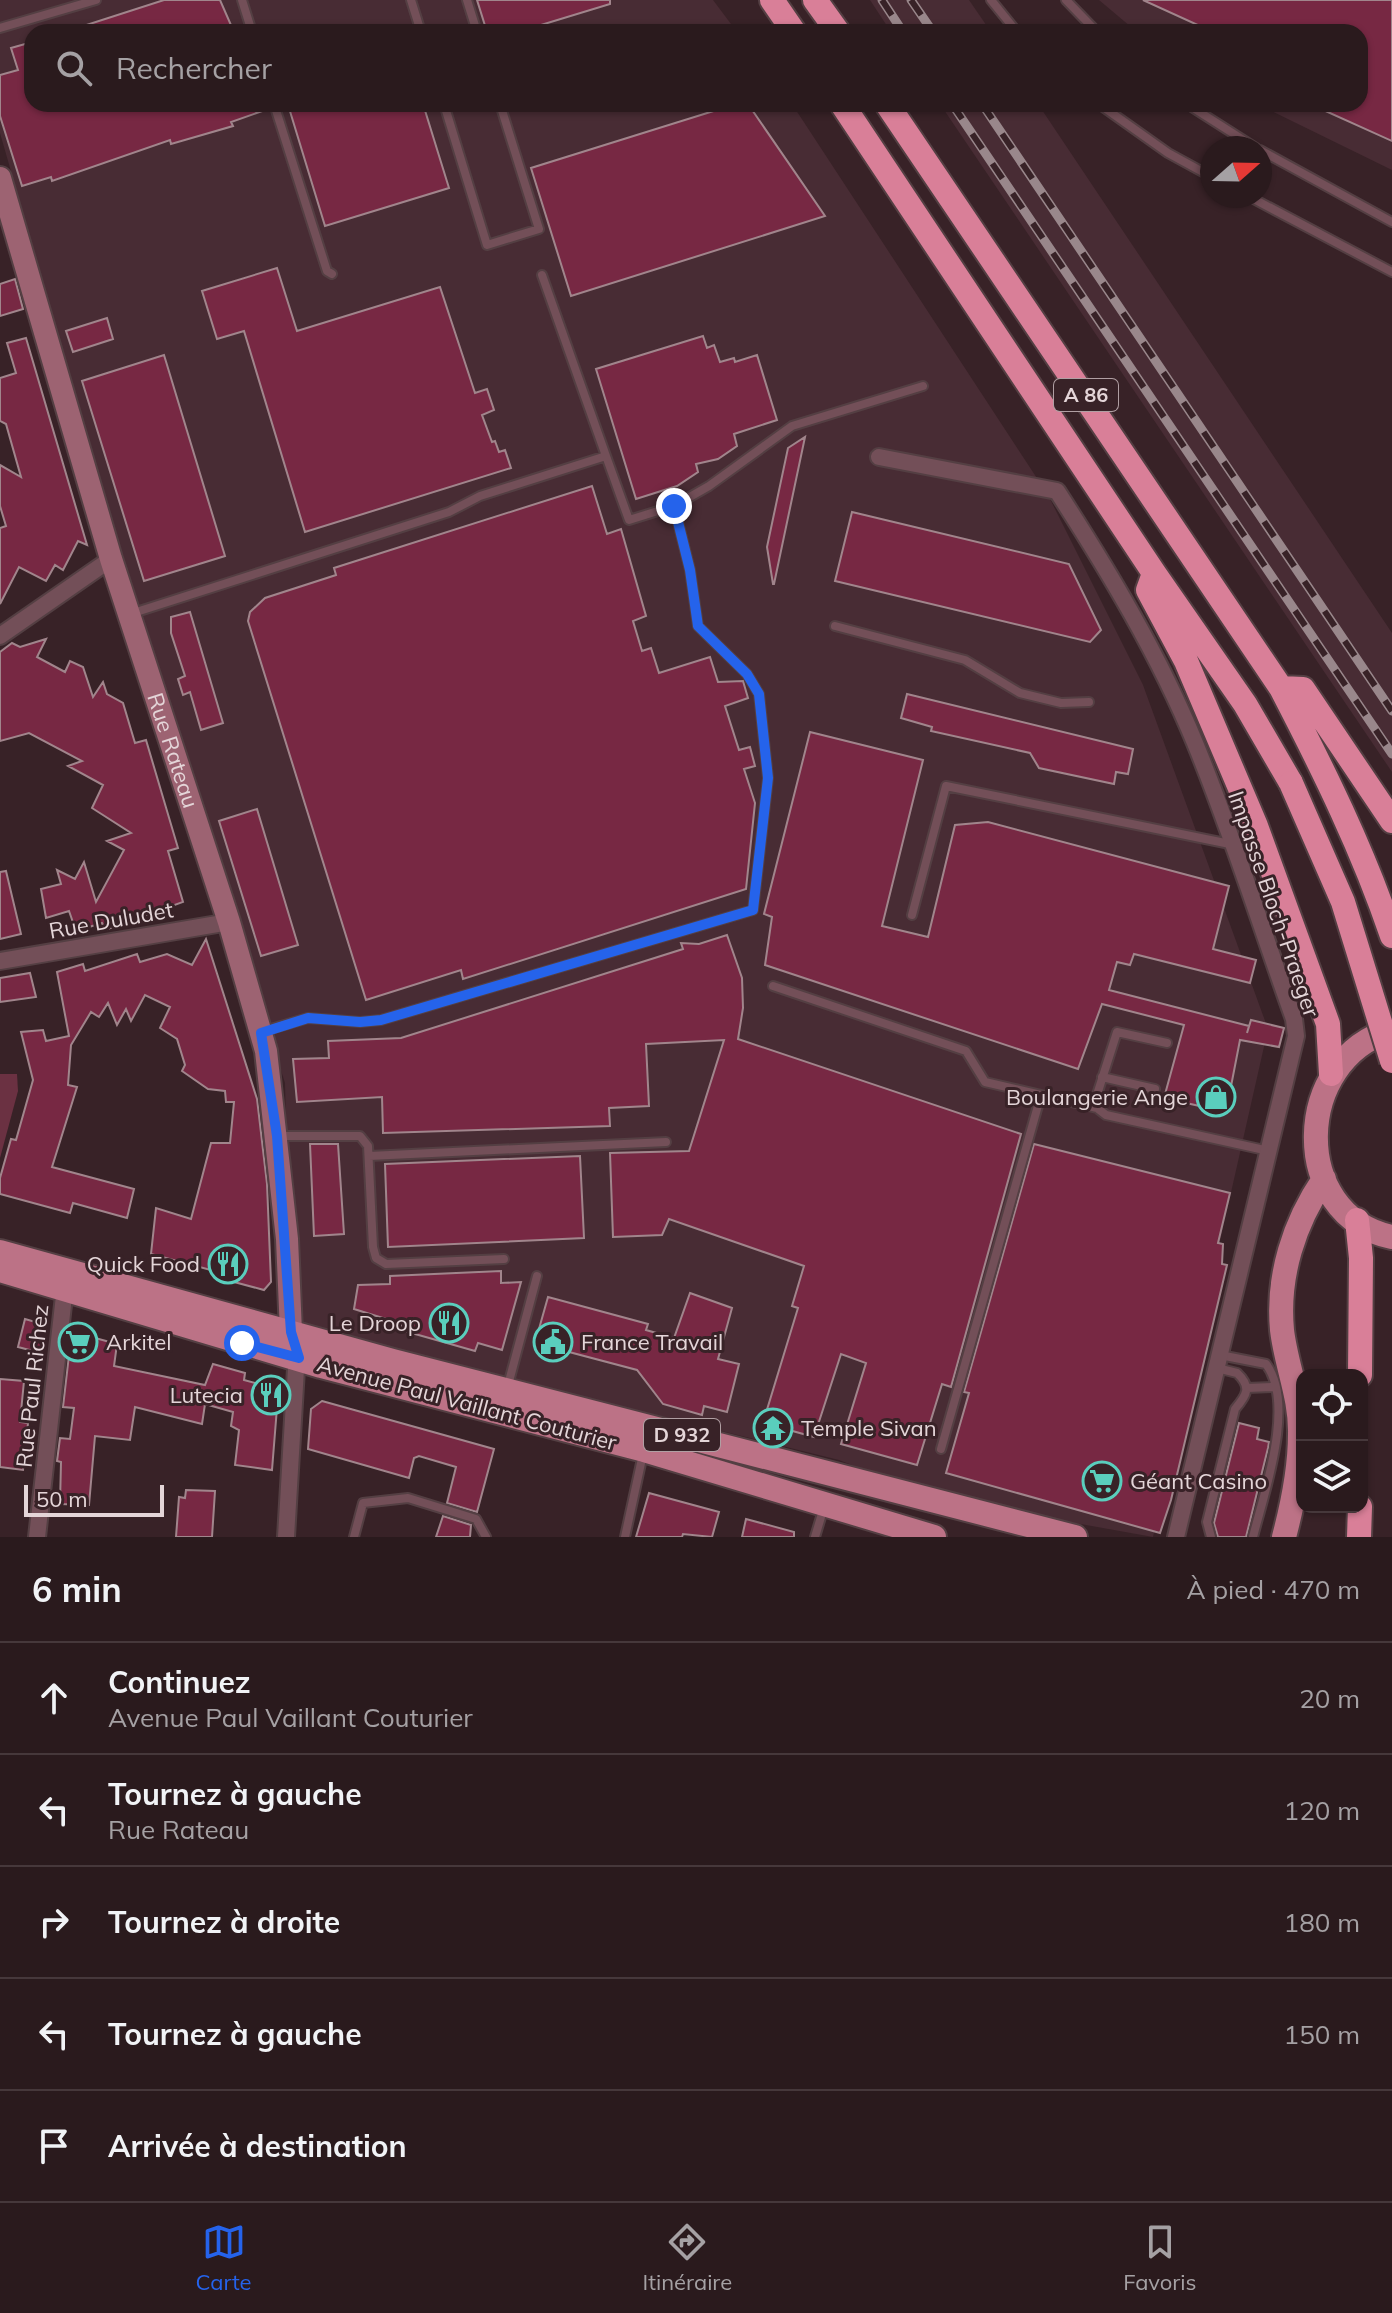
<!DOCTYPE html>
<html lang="fr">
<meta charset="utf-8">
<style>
:root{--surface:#2a1a1d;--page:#322326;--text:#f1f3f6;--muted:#a5a1a4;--line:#46383b;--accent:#2563eb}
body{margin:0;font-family:Mulish,sans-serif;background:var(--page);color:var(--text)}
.controls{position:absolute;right:24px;bottom:24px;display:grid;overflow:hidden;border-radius:16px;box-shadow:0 2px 6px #0004}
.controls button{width:72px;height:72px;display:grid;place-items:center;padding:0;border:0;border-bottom:2px solid var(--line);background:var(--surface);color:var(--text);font:40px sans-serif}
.compass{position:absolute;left:1200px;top:136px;width:72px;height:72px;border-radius:50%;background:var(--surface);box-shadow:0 2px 6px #0004;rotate:70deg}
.scale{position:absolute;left:24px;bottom:20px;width:140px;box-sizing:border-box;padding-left:8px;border:4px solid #e4d5d8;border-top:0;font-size:22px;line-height:28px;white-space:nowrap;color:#e4d5d8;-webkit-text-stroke:6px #382227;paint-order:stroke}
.stop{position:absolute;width:24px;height:24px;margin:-18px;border:6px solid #2563eb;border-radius:50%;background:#fff}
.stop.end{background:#2563eb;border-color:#fff;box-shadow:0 2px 8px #0008}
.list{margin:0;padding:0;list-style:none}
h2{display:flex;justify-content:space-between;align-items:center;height:104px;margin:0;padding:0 32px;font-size:34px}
h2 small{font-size:26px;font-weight:400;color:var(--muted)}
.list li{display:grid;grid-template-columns:52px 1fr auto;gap:24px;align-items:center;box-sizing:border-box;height:112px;padding:0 32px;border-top:2px solid var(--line)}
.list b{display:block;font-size:30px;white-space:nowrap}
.list p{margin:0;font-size:26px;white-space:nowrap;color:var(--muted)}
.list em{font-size:26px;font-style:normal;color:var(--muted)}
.icon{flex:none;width:44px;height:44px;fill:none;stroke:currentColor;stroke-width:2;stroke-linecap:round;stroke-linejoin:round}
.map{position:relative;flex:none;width:1392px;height:1537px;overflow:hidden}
.search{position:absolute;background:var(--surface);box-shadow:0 2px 6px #0004;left:24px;right:24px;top:24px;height:88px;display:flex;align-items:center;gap:20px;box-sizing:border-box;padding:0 28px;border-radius:24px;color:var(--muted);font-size:30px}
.sheet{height:664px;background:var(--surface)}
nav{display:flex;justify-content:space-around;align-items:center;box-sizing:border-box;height:112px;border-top:2px solid var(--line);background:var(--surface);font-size:22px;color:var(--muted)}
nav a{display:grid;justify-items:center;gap:4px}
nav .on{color:var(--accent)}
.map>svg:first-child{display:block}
.built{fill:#482c34}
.green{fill:#6b3142}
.building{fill:#772843;stroke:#a1858c;stroke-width:2}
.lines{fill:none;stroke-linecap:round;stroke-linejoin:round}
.lane-casing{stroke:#543f43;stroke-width:12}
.street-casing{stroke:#543f43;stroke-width:20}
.secondary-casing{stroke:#543f43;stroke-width:26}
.primary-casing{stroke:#543f43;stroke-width:28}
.highway-casing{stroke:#543f43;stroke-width:28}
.lane{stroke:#734f58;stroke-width:8}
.street{stroke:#734f58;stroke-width:16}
.secondary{stroke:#9d6372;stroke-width:22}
.primary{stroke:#bc7286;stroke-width:24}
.highway{stroke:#d97f98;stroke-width:24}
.rail-casing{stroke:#99878b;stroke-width:9}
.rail{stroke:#382227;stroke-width:6;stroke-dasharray:18;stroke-linecap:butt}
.highway-bridge-casing{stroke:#543f43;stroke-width:28;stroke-linecap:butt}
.highway-bridge{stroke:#d97f98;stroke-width:24}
.route{stroke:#2563eb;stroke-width:10}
.labels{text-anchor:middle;stroke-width:6;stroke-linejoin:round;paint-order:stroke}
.shield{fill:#382227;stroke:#b09fa3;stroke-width:2}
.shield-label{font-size:20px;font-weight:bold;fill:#e4d5d8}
.street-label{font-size:22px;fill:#e4d5d8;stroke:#382227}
.poi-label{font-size:22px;fill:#e4d5d8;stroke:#382227;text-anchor:end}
</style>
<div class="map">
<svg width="1392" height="1537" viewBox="0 0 1392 1537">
<rect width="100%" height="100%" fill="#382227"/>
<path class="built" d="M0 0H713L737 32H32V104H792L1048 495 1143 685 1268 1029 1153 1537 936 1498 839 1460 291 1325 285 1083 117 540 0 133Z
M870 0H969L991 32H891Z
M1099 0H1392V170L1257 104H1360V32H1137Z
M940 104H1038L1392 633V772Z"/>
<path class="green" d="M0 1074H17L18 1091 0 1158Z"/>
<path class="building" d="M164 0H220L234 32H74V29Z
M477 0H610V4L518 32H487Z
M1143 0H1392V141L1310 104H1360V32H1213Z
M32 42V104H267L268 109 231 122 233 126 171 144 170 140 52 181 51 177 22 186 0 116V75L18 70 11 48Z
M301 104H423L449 188 325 226 289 108Z
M736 104H748L825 216 571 296 531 168Z
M277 268 297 331 440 287 475 393 487 389 494 410 482 415 492 442 495 441 499 452 505 450 511 468 305 532 244 331 217 339 202 291Z
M15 279 23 309 0 316V284Z
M107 318 113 339 73 352 66 331Z
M703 336 707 348 714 345 720 362 734 358 735 362 757 355 777 420 734 434 737 446 718 459 696 464 698 472 677 486 636 499 596 369Z
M26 338 87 545 78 541 63 570 55 565 46 581 19 567 0 604V528L6 526 0 506V465L21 477 6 424 0 421V378L16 373 7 343Z
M164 355 225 556 144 581 82 381Z
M805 437 774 584H773L767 547 788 448Z
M592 486 607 534 621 529 646 616 633 621 642 651 651 648 659 673 710 657 718 682 743 681 748 698 725 706 739 750 750 747 755 766 744 769 755 803 746 889 463 979 461 970 366 1000 248 621 250 612 265 598 336 575 334 568Z
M852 512 1069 564 1101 630 1090 642 835 581Z
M190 612 223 723 201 730 190 692 183 695 178 679 185 676 171 633V617Z
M46 639 37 657 65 672 70 661 83 667 93 697 103 682 107 694 123 703 135 743 146 740 178 848 168 851 183 902 105 930 102 923 76 931 69 911 46 918 41 889 61 884 57 870 75 879 84 862 96 902 124 850 107 841 131 833 92 808 103 785 68 766 82 761 29 733 0 741V652L12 643 20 647Z
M907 694 1133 749 1128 774 1116 772 1114 784 1039 768 1030 753 931 731 932 727 901 718Z
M810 732 923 760 882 926 928 937 955 825 988 822 1229 886 1213 949 1256 960 1250 983 1134 954 1130 965 1117 962 1109 990 1249 1026 1247 1033 1251 1020 1284 1028 1279 1047 1240 1040 1226 1112 1164 1098 1184 1025 1102 1004 1078 1069 765 965 772 917 764 914Z
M257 809 298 945 261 956 219 821Z
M6 871 21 934 0 939V872Z
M727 935 742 978 743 1008 738 1039 1021 1134 951 1387 942 1384 917 1465 841 1444 866 1363 841 1354 814 1437 771 1425 774 1416 766 1413 798 1308 792 1306 804 1266 669 1219 662 1235 613 1237 610 1153 689 1151 724 1040 646 1044 649 1106 609 1108 610 1126 383 1133 382 1097 297 1102 293 1059 329 1058 328 1041 401 1038 683 949 681 943 699 944Z
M206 939 257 1099 267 1184 271 1282 264 1290 234 1282 235 1277 222 1273 151 1254 156 1208 191 1219 211 1143H230L234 1102H226L225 1091 208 1089 182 1071 185 1065 177 1039 160 1028 170 1007 145 995 131 1021 126 1009 117 1025 108 1003 99 1017 91 1012 71 1045 68 1085 77 1087 52 1167 134 1189 127 1218 73 1203 70 1213 0 1194V1178L11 1139 16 1140 33 1080 21 1032 43 1030 46 1041 69 1036 57 972 83 964 85 971 137 954 140 962 167 954 192 965Z
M30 973 36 997 0 1002V978Z
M310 1144H338L344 1234 314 1236Z
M1034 1144 1230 1193 1218 1243 1223 1244 1222 1264 1227 1265 1171 1500 1160 1533 946 1473 969 1393 964 1392Z
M580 1156 584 1238 388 1247 385 1164Z
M501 1271V1283L521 1282 502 1350 478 1343 475 1351 401 1330 402 1324 354 1309 358 1285 390 1284V1276Z
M690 1293 732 1308 718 1359 739 1364 727 1412 704 1406 702 1415 663 1404 637 1370 535 1343 548 1297 648 1324 646 1330 674 1338Z
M25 1319 39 1323 43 1329 41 1353 18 1347Z
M77 1333 117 1344 114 1366 205 1385 213 1364 245 1373 244 1380 273 1388 278 1395 272 1470 235 1465 239 1430 231 1426 233 1412 205 1404 202 1424 135 1407 130 1440 95 1436 89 1505 60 1504 61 1462 57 1461 60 1438 70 1439 74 1408 63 1407 71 1338Z
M0 1379 24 1381 20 1422 28 1423 23 1470 0 1467Z
M322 1401 494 1449 477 1512 447 1503 456 1467 419 1456 414 1458 409 1478 308 1449 311 1409Z
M1239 1423 1259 1428 1257 1439 1269 1442 1268 1448 1246 1537H1218L1214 1523Z
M186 1490 215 1491 212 1537H176L179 1497 185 1498Z
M649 1493 719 1512 712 1537 683 1534 682 1537H636Z
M443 1516 471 1525 470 1537H436Z
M746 1519 794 1532V1537H742Z"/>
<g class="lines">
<g class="lane-casing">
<path id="lane" d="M242 0 252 32
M411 0 421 32
M467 0 477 32
M991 0 1017 32
M1066 0 1097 32
M0 28 96 0
M274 104 327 271 332 274
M444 104 487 245 539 229 500 104
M1099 104 1168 153 1212 177
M1187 104 1256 148
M1260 150 1392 222
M1248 196 1392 272
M674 506 709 486 792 426 923 386
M130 614 449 512 480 496 606 456 542 275
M835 626 965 660 1020 693 1061 703 1089 702
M912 915 946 786 1230 844
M773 986 966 1051 985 1082 1097 1108
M261 1032 308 1018 360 1022 381 1020 753 910 768 778 759 694 747 674 698 626 690 570 674 506 629 520 606 456
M1167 1043 1117 1032 1095 1101 1097 1108 1106 1115 1269 1151
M1102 1077 1155 1089
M278 1136H360L368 1146 373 1247 376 1258 386 1264 504 1259
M369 1156 666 1142
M1220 1355 1266 1364C1296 1404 1264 1493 1253 1537
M1247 1388 1274 1387
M507 1389 537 1276
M941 1449 1041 1095
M354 1537 363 1503 408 1498 476 1519 486 1537
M625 1537 643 1454
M815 1537 824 1507
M1211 1537 1207 1522 1235 1409C1247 1395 1252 1387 1237 1373L1217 1368"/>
</g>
<g class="street-casing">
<path id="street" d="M879 457 1057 491C1108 570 1159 655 1195 743 1232 833 1261 927 1294 1019L1296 1036 1176 1537
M0 636 111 559
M0 961 229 922
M37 1537 65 1287
M286 1537 297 1352"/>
</g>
<g class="secondary-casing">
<g id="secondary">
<path id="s1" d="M0 178 111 559 229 922 266 1051 287 1239 291 1332"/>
</g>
</g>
<g class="primary-casing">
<path id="primary" d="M1392 1030C1293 1058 1288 1215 1392 1237
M0 1252 393 1361 1075 1537
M0 1270 321 1366 644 1450 934 1537
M1284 1537C1293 1503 1300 1469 1300 1434 1301 1398 1286 1365 1282 1330 1277 1276 1294 1223 1324 1179"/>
</g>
<g class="highway-casing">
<path id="highway" d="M772 0 794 32
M815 0 838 32
M842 104 1154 573 1245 704 1291 783
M887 104 1281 688C1323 769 1363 850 1392 936
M1152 579 1148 590 1186 661 1256 826 1328 1024 1331 1074
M1281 688 1303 689 1392 821
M1357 1220 1361 1258 1360 1375
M1359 1537 1360 1507"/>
</g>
<use href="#lane" class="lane"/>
<use href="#street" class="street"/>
<use href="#secondary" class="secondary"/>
<use href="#primary" class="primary"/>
<use href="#highway" class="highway"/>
<g class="rail-casing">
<path id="rail" d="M882 0 903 32
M911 0 933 32
M952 104 1392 754
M982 104 1392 711"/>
</g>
<use href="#rail" class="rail"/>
<g class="highway-bridge-casing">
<path id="highway-bridge" d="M1291 783 1343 902 1392 1061"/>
</g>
<use href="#highway-bridge" class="highway-bridge"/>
</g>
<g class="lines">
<path class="route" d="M242 1343 299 1358 291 1332 277 1136 261 1033 308 1018 360 1022 381 1020 753 910 768 778 759 694 747 674 698 626 690 570 674 506"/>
</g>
<defs>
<g id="shop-ring" transform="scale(2)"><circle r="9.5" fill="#382227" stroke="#5acebd" stroke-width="1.5"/><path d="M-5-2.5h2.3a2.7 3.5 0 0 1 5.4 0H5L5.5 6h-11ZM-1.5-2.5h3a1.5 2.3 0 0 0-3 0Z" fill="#5acebd"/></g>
<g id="restaurant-ring" transform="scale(2)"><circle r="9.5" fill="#382227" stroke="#5acebd" stroke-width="1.5"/><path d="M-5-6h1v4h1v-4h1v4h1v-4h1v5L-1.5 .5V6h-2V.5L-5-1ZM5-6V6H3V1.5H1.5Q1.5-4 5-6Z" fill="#5acebd"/></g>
<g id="supermarket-ring" transform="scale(2)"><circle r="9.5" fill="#382227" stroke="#5acebd" stroke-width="1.5"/><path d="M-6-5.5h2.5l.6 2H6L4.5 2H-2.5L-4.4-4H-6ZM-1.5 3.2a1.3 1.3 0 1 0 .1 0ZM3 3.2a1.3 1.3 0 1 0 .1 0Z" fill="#5acebd"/></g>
<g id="civic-ring" transform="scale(2)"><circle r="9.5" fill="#382227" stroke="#5acebd" stroke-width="1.5"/><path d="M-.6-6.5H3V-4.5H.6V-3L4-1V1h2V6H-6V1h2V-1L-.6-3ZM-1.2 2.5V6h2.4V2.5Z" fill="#5acebd"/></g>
<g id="temple-ring" transform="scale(2)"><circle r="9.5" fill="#382227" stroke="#5acebd" stroke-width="1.5"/><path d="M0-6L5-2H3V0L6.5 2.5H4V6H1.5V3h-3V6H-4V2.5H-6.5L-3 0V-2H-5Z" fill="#5acebd"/></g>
</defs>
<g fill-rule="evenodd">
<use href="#shop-ring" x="1216" y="1097"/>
<use href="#restaurant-ring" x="228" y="1264"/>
<use href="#restaurant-ring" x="449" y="1323"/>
<use href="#supermarket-ring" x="78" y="1342"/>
<use href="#civic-ring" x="553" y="1342"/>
<use href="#restaurant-ring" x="271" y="1395"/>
<use href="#temple-ring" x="773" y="1428"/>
<use href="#supermarket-ring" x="1102" y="1481"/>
</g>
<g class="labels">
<g class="shield">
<rect x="1054" y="379" width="64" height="32" rx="6"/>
<rect x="644" y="1419" width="76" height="32" rx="6"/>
</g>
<g class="shield-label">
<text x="1086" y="402">A 86</text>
<text x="682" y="1442">D 932</text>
</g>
<g class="street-label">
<text dy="8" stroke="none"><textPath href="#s1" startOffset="598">Rue Rateau</textPath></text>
<text transform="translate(1274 904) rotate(71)" y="8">Impasse Bloch-Praeger</text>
<text transform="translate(111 920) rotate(-10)" y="8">Rue Duludet</text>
<text transform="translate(32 1386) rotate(-84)" y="8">Rue Paul Richez</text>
<text transform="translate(467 1403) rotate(15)" y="8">Avenue Paul Vaillant Couturier</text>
</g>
<g class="poi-label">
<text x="1188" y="1105">Boulangerie Ange</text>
<text x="200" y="1272">Quick Food</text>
<text x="421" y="1331">Le Droop</text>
<text x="106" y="1350" text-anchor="start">Arkitel</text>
<text x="581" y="1350" text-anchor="start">France Travail</text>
<text x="243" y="1403">Lutecia</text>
<text x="801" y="1436" text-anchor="start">Temple Sivan</text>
<text x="1130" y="1489" text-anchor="start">Géant Casino</text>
</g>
</g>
</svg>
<div class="controls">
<button><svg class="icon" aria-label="locate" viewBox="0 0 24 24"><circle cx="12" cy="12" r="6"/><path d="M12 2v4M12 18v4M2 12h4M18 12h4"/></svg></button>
<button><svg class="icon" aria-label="layers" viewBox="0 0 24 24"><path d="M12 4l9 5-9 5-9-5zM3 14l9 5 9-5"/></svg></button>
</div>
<svg class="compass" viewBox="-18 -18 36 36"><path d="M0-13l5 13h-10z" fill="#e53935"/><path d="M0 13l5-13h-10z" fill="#a5a1a4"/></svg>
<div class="scale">50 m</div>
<div class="stop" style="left:242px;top:1343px"></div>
<div class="stop end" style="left:674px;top:506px"></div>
<div class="search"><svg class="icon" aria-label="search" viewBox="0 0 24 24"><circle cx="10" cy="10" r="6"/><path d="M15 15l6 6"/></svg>Rechercher</div>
</div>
<section class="sheet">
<h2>6 min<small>À pied · 470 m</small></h2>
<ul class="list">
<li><svg class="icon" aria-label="ahead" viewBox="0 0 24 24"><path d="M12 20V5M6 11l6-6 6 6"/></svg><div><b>Continuez</b><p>Avenue Paul Vaillant Couturier</p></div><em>20 m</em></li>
<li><svg class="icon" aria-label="left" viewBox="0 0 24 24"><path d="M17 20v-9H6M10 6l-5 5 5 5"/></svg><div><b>Tournez à gauche</b><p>Rue Rateau</p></div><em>120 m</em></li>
<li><svg class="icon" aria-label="right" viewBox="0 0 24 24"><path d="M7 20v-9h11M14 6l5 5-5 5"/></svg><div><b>Tournez à droite</b></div><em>180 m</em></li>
<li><svg class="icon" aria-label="left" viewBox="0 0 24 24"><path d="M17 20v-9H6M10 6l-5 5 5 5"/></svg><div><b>Tournez à gauche</b></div><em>150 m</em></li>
<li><svg class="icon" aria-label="arrive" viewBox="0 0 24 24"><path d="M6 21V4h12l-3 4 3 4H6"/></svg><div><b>Arrivée à destination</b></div></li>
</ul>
</section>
<nav>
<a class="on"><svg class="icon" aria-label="map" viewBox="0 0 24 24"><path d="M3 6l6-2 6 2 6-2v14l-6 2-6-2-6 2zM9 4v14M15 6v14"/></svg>Carte</a>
<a><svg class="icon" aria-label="directions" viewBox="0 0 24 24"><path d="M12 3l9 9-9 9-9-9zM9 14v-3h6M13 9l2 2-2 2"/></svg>Itinéraire</a>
<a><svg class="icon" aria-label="saved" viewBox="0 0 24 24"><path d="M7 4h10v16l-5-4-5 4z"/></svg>Favoris</a>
</nav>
